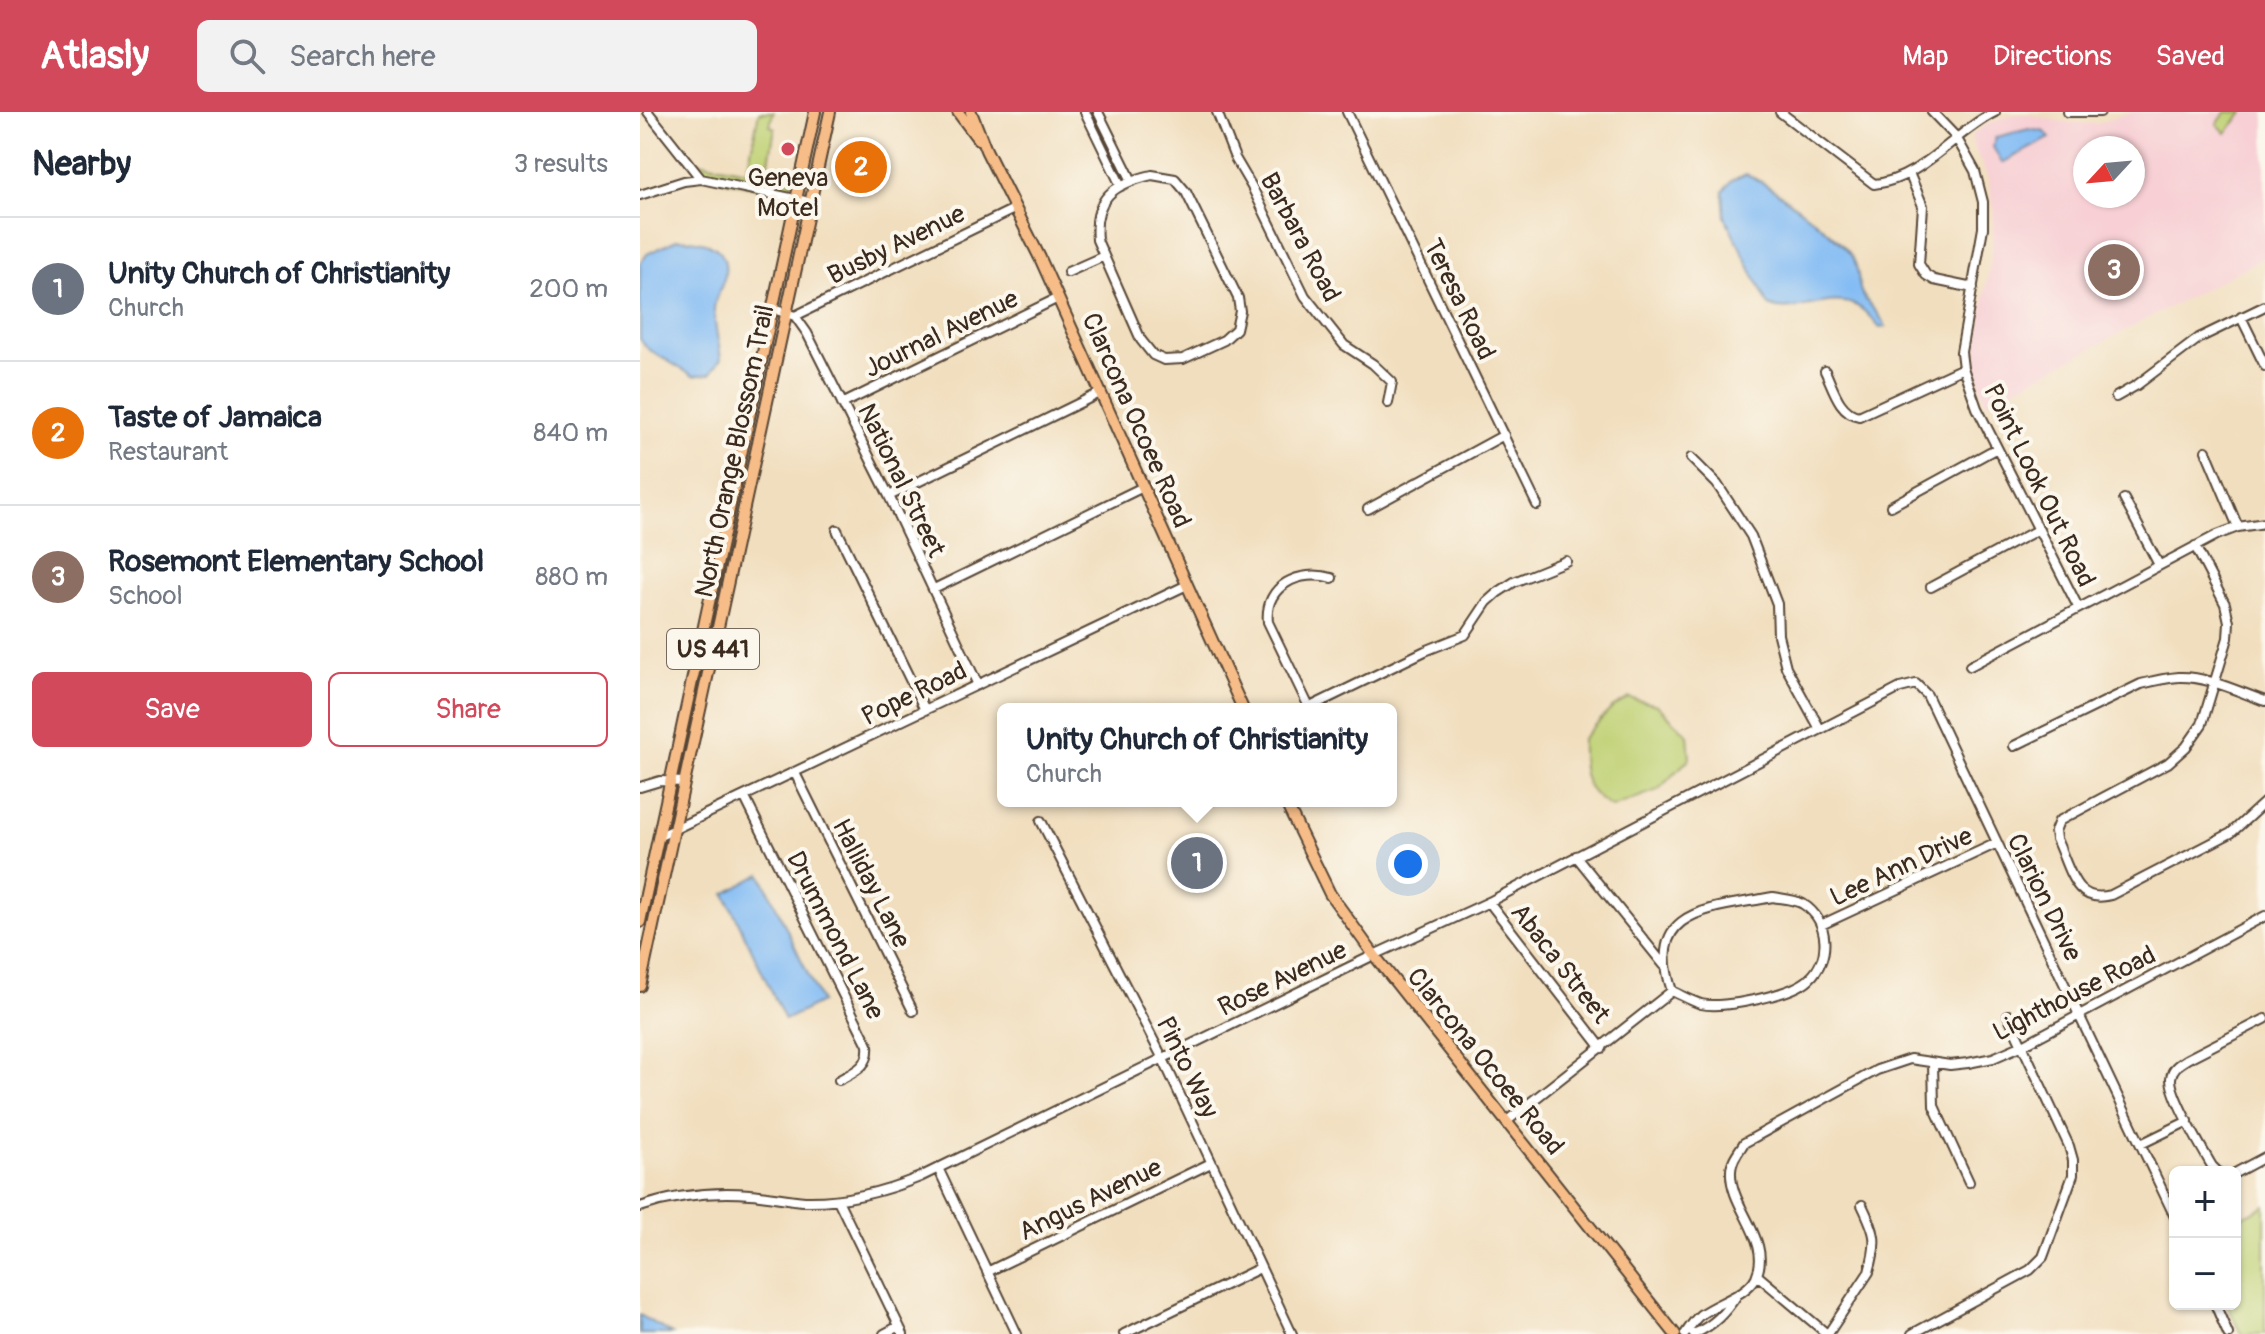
<!DOCTYPE html>
<meta charset="utf-8">
<style>
:root{--surface:#fff;--page:#f2f2f3;--text:#1f2937;--muted:#747a83;--line:#e0e1e3;--accent:#d1495b}
body{margin:0;font-family:Pangolin,sans-serif;background:var(--page);color:var(--text)}
.controls{position:absolute;right:24px;bottom:24px;display:grid;overflow:hidden;border-radius:12px;box-shadow:0 2px 6px #0004}
.controls button{width:72px;height:72px;display:grid;place-items:center;padding:0;border:0;border-bottom:2px solid var(--line);background:var(--surface);color:var(--text);font:40px sans-serif}
.compass{position:absolute;left:1433px;top:24px;width:72px;height:72px;border-radius:50%;background:var(--surface);box-shadow:0 2px 6px #0004;rotate:244deg}
.you{position:absolute;left:768px;top:752px;width:28px;height:28px;margin:-20px;border:6px solid #fff;border-radius:50%;background:#1a73e8;box-shadow:0 0 0 12px #1a73e833}
.badge{display:grid;place-items:center;width:52px;height:52px;border-radius:50%;background:var(--accent);color:#fff;font-size:26px;font-weight:700}
.pin{position:absolute;translate:-50% -50%;border:4px solid #fff;box-shadow:0 2px 8px #0006}
.popup{position:absolute;left:357px;top:591px;width:400px;height:104px;box-sizing:border-box;display:grid;place-content:center;border-radius:12px;background:var(--surface);filter:drop-shadow(0 2px 6px #0005);font-size:26px;white-space:nowrap;color:var(--muted)}
.popup b{font-size:30px;color:var(--text)}
.popup::after{content:'';position:absolute;left:50%;top:100%;margin-left:-16px;border:16px solid transparent;border-top-color:var(--surface)}
.list{margin:0;padding:0;list-style:none}
h2{display:flex;justify-content:space-between;align-items:center;height:104px;margin:0;padding:0 32px;font-size:34px}
h2 small{font-size:26px;font-weight:400;color:var(--muted)}
.list li{display:grid;grid-template-columns:52px 1fr auto;gap:24px;align-items:center;box-sizing:border-box;height:144px;padding:0 32px;border-top:2px solid var(--line)}
.list b{display:block;font-size:30px;white-space:nowrap}
.list p{margin:0;font-size:26px;white-space:nowrap;color:var(--muted)}
.list em{font-size:26px;font-style:normal;color:var(--muted)}
.actions{display:flex;gap:16px;padding:24px 32px}
.actions a{flex:1;padding:18px 0;border:2px solid var(--accent);border-radius:12px;text-align:center;font-size:28px;color:var(--accent)}
.actions .main{background:var(--accent);color:#fff}
.icon{flex:none;width:44px;height:44px;fill:none;stroke:currentColor;stroke-width:2;stroke-linecap:round;stroke-linejoin:round}
.map{position:relative;flex:none;width:1625px;height:1222px;overflow:hidden}
header{display:flex;align-items:center;gap:48px;box-sizing:border-box;height:112px;padding:0 40px;background:var(--accent);color:#fff}
header strong{font-size:38px}
nav{display:flex;gap:44px;margin-inline-start:auto;font-size:28px}
.search{width:560px;height:72px;background:var(--page);display:flex;align-items:center;gap:20px;box-sizing:border-box;padding:0 28px;border-radius:12px;color:var(--muted);font-size:30px}
main{display:flex}
aside{flex:1;background:var(--surface)}
.map>svg:first-child{display:block}
.built{fill:#f7cfd4;fill-rule:evenodd}
.green{fill:#c0d174;stroke:#7e7e49;stroke-width:2}
.water{fill:#83bcf4;stroke:#5f7389;stroke-width:2}
.lines{fill:none;stroke-linecap:round;stroke-linejoin:round}
.minor-casing{stroke:#564536;stroke-width:12}
.major-casing{stroke:#564536;stroke-width:14}
.minor{stroke:#fff;stroke-width:8}
.major{stroke:#f7bd88;stroke-width:10}
.poi-dot{fill:#d1495b;stroke:#fbf7ec;stroke-width:3}
.labels{text-anchor:middle;stroke-width:8;stroke-linejoin:round;paint-order:stroke}
.shield{fill:#fbf7ec;stroke:#75685c;stroke-width:2}
.shield-label{font-size:24px;font-weight:bold;fill:#3b2a1e}
.poi-label{font-size:26px;fill:#3b2a1e;stroke:#fbf7ec}
.street-label{font-size:26px;fill:#3b2a1e;stroke:#fbf7ec}
</style>
<header>
<strong>Atlasly</strong>
<div class="search"><svg class="icon" aria-label="search" viewBox="0 0 24 24"><circle cx="10" cy="10" r="6"/><path d="M15 15l6 6"/></svg>Search here</div>
<nav><a>Map</a><a>Directions</a><a>Saved</a></nav>
</header>
<main>
<aside>
<h2>Nearby<small>3 results</small></h2>
<ul class="list">
<li><span class="badge" style="background:#6b7280">1</span><div><b>Unity Church of Christianity</b><p>Church</p></div><em>200 m</em></li>
<li><span class="badge" style="background:#e8710a">2</span><div><b>Taste of Jamaica</b><p>Restaurant</p></div><em>840 m</em></li>
<li><span class="badge" style="background:#8d6e63">3</span><div><b>Rosemont Elementary School</b><p>School</p></div><em>880 m</em></li>
</ul>
<div class="actions"><a class="main">Save</a><a>Share</a></div>
</aside>
<div class="map">
<svg width="1625" height="1222" viewBox="0 0 1625 1222">
<rect width="100%" height="100%" fill="#fbf7ec"/>
<filter id="ink" filterUnits="userSpaceOnUse"><feTurbulence type="fractalNoise" baseFrequency=".0125" numOctaves="2"/><feDisplacementMap in="SourceGraphic" scale="16" xChannelSelector="R" yChannelSelector="G"/><feConvolveMatrix kernelMatrix="1 2 1 2 8 2 1 2 1" color-interpolation-filters="sRGB"/></filter>
<filter id="wash" filterUnits="userSpaceOnUse"><feTurbulence type="fractalNoise" baseFrequency=".006" numOctaves="4" result="noise"/><feDisplacementMap in="SourceGraphic" scale="32" xChannelSelector="R" yChannelSelector="G"/><feGaussianBlur stdDeviation="1.8" result="paint"/><feColorMatrix in="noise" values="0 0 0 0 0 0 0 0 0 0 0 0 0 0 0 0 0 1.4 0 .05"/><feComposite in="paint" operator="in"/></filter>
<g filter="url(#wash)">
<rect width="100%" height="100%" fill="#f1debe"/>
<path class="built" d="M1492 0H1625V145L1347 291 1340 275 1335 247 1352 137 1354 99 1348 66 1332 30V23L1347 12 1373 3 1387 2 1422 10 1456 12ZM1445 36H1493V84H1445Z"/>
<path class="green" d="M119 0H133L130 14 135 16 126 67 142 70 152 68 151 78 143 81 71 66 59 60 56 53 59 50 107 59Z
M1586 0H1604L1586 21 1577 12Z
M989 586 1017 593 1048 623 1050 646 1018 678 972 695C942 680 941 658 942 627L972 596Z
M1625 1094V1222H1601L1587 1192H1595V1109Z"/>
<path class="water" d="M1389 17 1405 20 1410 26 1362 51 1353 35 1356 25Z
M1106 62C1128 71 1200 125 1212 145 1220 156 1217 169 1221 180 1227 193 1241 202 1246 215L1240 216C1233 209 1226 198 1217 194 1189 180 1158 204 1129 194L1085 105 1083 80 1092 68Z
M38 127C61 128 89 132 85 162 84 174 74 185 74 197 74 213 79 231 81 247L70 262 53 264 8 237 0 227V152L7 142Z
M121 762 181 890 145 908 85 782Z
M0 1203 32 1222H0Z"/>
</g>
<g filter="url(#ink)">
<g class="lines">
<g class="minor-casing">
<path id="minor" d="M8 0 61 67
M445 0 481 74
M458 0 492 69
M577 0 595 46 612 75 665 184 704 233 733 252 752 270 748 291
M707 0 897 393
M1140 0 1234 72C1281 68 1314 20 1355 0
M1292 0 1316 25 1335 59 1343 90V116L1321 240 1323 256 1337 296 1438 495
M1428 0H1460
M1269 61 1283 94 1279 152 1286 163 1294 168 1333 176
M512 63 535 67 546 80 598 186 600 199 596 217 584 228 543 247 524 248 513 243 501 228 457 128C453 86 473 72 512 63Z
M0 83 44 69 61 67 170 90
M428 160 464 144
M133 197 155 204 167 221 249 384 338 573
M155 204 376 96
M1601 205 1625 254
M1185 259C1193 275 1199 301 1219 304L1323 256
M1476 285 1497 273 1559 226 1625 194
M202 292 418 186
M1566 339 1598 415
M1051 346 1077 372 1111 424 1137 492 1138 523 1146 555 1180 617
M249 384 460 281
M1484 387 1519 453
M1251 394 1357 336
M728 397 864 323
M197 418 285 598
M1555 434 1585 492 1589 510 1588 526 1562 612 1546 635 1528 651 1419 709 1415 719 1416 727C1430 756 1434 793 1471 783L1591 721 1625 690
M1291 475 1399 417
M294 477 503 375
M1330 554 1577 423 1598 415 1625 411
M669 595 628 510C624 473 660 457 692 466
M666 597 785 539 825 523 847 490 857 481 874 470 926 449
M1374 634 1501 572C1513 569 1526 566 1539 565 1567 564 1599 580 1625 589
M155 661 273 899
M0 675 20 669 44 670
M105 686 228 933C230 954 216 959 199 968
M401 709 523 947 652 1222
M18 725 547 473
M936 744 1024 853
M1133 785C1143 787 1154 787 1163 792 1190 809 1191 847 1169 867 1152 883 1083 897 1061 892 1051 889 1041 883 1032 879 1004 795 1072 797 1133 785Z
M849 790 962 936
M1181 813 1357 731
M1293 951 1294 994 1329 1070
M867 1009 1032 879
M1501 1032 1548 1009
M298 1056 377 1222
M1578 1060 1572 1054C1562 1037 1530 983 1531 966 1532 956 1539 952 1547 947L1625 907
M1595 1061 1625 1045
M198 1088 263 1222
M0 1095C36 1083 72 1079 110 1082 128 1083 147 1088 165 1089 205 1090 243 1080 280 1065L734 843 849 790 1260 576 1276 572 1287 583 1535 1105
M347 1160 571 1051
M1117 1163 1187 1222
M1575 1192 1588 1222
M244 1222 259 1214
M484 1222 620 1156
M1045 1222C1050 1215 1054 1208 1060 1203 1077 1190 1106 1184 1116 1165 1133 1128 1089 1095 1091 1059 1091 1048 1099 1039 1104 1031L1237 958 1270 947 1310 953 1328 951 1353 946 1383 933 1625 804
M1054 1222C1074 1213 1085 1201 1097 1183
M1188 1222 1229 1160C1238 1128 1236 1122 1222 1093
M1272 1222 1390 1158 1403 1145 1433 1063V1048L1429 1034 1368 903"/>
</g>
<g class="major-casing">
<path id="major" d="M318 0 338 27
M331 0 346 38 400 146 603 597
M645 689 690 782 734 843 1035 1222
M0 810 175 0
M0 874 190 0"/>
</g>
<use href="#minor" class="minor"/>
<use href="#major" class="major"/>
</g>
</g>
<circle class="poi-dot" cx="148" cy="37" r="8"/>
<g class="labels">
<rect class="shield" x="27" y="517" width="92" height="40" rx="6"/>
<g class="shield-label">
<text x="73" y="545">US 441</text>
</g>
<g class="poi-label">
<text x="148" y="74">Geneva<tspan x="148" dy="30">Motel</tspan></text>
</g>
<g class="street-label">
<text transform="translate(661 125) rotate(62)" y="9">Barbara Road</text>
<text transform="translate(256 132) rotate(-26)" y="9">Busby Avenue</text>
<text transform="translate(820 187) rotate(64)" y="9">Teresa Road</text>
<text transform="translate(301 221) rotate(-26)" y="9">Journal Avenue</text>
<text transform="translate(497 308) rotate(66)" y="9">Clarcona Ocoee Road</text>
<text transform="translate(94 339) rotate(-78)" y="9">North Orange Blossom Trail</text>
<text transform="translate(262 368) rotate(64)" y="9">National Street</text>
<text transform="translate(1400 373) rotate(64)" y="9">Point Look Out Road</text>
<text transform="translate(274 581) rotate(-26)" y="9">Pope Road</text>
<text transform="translate(1261 754) rotate(-25)" y="9">Lee Ann Drive</text>
<text transform="translate(232 771) rotate(63)" y="9">Halliday Lane</text>
<text transform="translate(1405 785) rotate(64)" y="9">Clarion Drive</text>
<text transform="translate(196 823) rotate(63)" y="9">Drummond Lane</text>
<text transform="translate(921 851) rotate(52)" y="9">Abaca Street</text>
<text transform="translate(642 866) rotate(-26)" y="9">Rose Avenue</text>
<text transform="translate(1434 881) rotate(-27)" y="9">Lighthouse Road</text>
<text transform="translate(846 949) rotate(51)" y="9">Clarcona Ocoee Road</text>
<text transform="translate(548 955) rotate(64)" y="9">Pinto Way</text>
<text transform="translate(450 1087) rotate(-26)" y="9">Angus Avenue</text>
</g>
</g>
</svg>
<div class="controls">
<button>+</button>
<button>−</button>
</div>
<svg class="compass" viewBox="-18 -18 36 36"><path d="M0-13l5 13h-10z" fill="#e53935"/><path d="M0 13l5-13h-10z" fill="#747a83"/></svg>
<div class="you"></div>
<div class="pin badge" style="left:557px;top:751px;background:#6b7280">1</div>
<div class="popup"><b>Unity Church of Christianity</b>Church</div>
<div class="pin badge" style="left:221px;top:55px;background:#e8710a">2</div>
<div class="pin badge" style="left:1474px;top:158px;background:#8d6e63">3</div>
</div>
</main>
